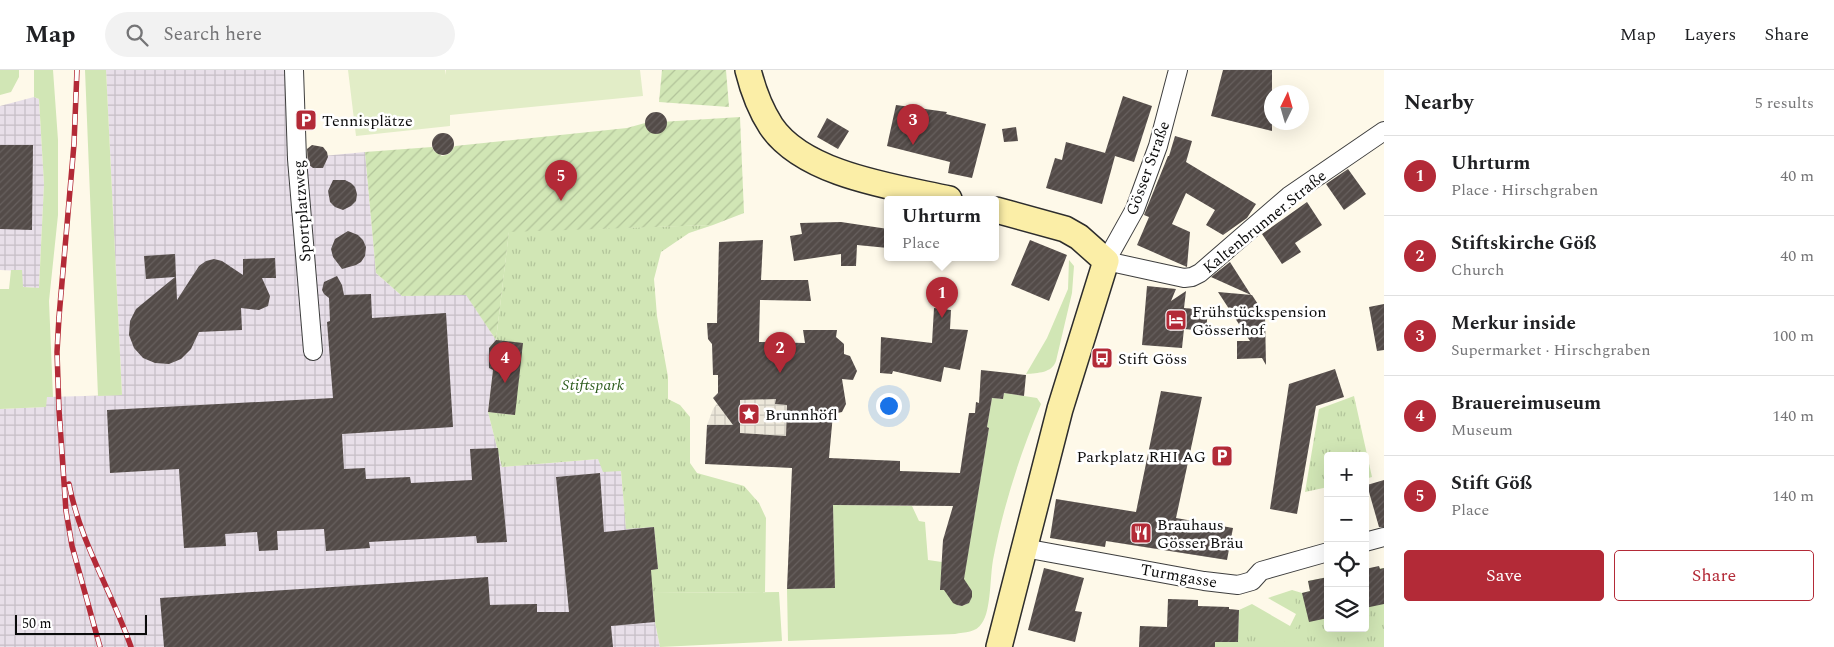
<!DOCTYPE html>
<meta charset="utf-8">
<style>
:root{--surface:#fff;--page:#f2f2f2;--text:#202124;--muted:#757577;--line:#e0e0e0;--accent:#b32a37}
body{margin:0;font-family:Spectral,serif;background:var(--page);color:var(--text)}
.controls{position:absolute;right:15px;bottom:15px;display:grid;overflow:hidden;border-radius:5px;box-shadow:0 5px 20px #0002}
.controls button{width:45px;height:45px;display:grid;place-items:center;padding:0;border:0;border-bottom:1px solid var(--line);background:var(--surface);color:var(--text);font:25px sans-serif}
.compass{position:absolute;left:1264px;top:15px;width:45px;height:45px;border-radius:50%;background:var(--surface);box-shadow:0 5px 20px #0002;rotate:5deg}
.scale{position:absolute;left:15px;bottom:12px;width:132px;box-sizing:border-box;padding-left:5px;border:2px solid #0b0b0b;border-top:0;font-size:14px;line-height:18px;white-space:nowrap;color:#0b0b0b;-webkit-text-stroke:4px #fff;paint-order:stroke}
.you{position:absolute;left:888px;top:335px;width:18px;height:18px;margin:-12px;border:4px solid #fff;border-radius:50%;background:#1a73e8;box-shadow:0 0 0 8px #1a73e833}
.badge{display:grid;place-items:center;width:32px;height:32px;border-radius:50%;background:var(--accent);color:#fff;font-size:16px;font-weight:700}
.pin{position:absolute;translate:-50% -41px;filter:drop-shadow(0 1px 2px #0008)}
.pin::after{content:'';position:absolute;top:26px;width:18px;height:15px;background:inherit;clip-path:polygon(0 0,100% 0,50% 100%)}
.popup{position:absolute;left:884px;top:126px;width:115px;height:65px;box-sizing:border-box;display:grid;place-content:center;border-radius:5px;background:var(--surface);filter:drop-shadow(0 1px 4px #0005);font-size:16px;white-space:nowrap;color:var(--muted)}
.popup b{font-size:19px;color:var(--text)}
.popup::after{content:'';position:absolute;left:50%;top:100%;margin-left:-10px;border:10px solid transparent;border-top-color:var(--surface)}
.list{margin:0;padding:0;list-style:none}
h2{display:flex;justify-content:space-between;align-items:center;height:65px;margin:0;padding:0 20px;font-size:21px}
h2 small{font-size:16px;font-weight:400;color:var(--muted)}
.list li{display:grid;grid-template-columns:32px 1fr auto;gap:15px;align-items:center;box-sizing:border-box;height:80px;padding:0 20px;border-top:1px solid var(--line)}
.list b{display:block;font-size:19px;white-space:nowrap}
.list p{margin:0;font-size:16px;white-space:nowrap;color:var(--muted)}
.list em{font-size:16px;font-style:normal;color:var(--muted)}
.actions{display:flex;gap:10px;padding:15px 20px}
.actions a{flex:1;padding:11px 0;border:1px solid var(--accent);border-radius:5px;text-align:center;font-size:18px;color:var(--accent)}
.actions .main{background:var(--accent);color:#fff}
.icon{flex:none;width:28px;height:28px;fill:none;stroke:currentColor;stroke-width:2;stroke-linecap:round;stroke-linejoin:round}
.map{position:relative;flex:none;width:1384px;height:577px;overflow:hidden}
header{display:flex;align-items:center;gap:30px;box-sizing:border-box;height:70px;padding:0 25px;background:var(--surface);border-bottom:1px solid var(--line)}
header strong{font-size:24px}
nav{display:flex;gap:28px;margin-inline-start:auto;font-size:18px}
.search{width:350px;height:45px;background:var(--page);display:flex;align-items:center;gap:12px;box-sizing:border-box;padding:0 18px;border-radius:28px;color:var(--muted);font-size:19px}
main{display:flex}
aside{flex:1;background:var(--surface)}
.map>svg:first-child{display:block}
.industrial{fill:url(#industrial-grid)}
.grass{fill:#d1e6b5}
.park{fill:url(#park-tufts)}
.garden{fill:url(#garden-furrows)}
.pitch{fill:#e2edc7}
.plaza{fill:url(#plaza-grid)}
.building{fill:url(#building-hatch);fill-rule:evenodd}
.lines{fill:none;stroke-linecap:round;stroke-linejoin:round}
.street-casing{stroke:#3e3e3e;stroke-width:20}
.secondary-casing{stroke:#2d2d2d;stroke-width:28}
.street{stroke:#fff;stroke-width:18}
.secondary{stroke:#fbeea7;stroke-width:25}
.rail-casing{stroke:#b32a37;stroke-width:5.5}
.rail{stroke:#fff;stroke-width:4;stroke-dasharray:11;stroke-linecap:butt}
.labels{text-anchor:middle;stroke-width:5;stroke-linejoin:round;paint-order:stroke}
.poi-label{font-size:16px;fill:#0b0b0b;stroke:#fff;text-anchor:start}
.street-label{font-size:16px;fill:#0b0b0b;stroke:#fff}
.park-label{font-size:16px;font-style:italic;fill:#2f5e1f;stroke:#fff}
</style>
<header>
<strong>Map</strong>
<div class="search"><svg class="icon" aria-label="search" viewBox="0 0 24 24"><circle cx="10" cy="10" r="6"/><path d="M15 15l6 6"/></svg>Search here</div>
<nav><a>Map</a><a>Layers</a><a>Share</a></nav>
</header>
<main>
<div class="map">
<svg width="1384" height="577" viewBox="0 0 1384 577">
<defs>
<pattern id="industrial-grid" width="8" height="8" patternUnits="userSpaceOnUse" patternTransform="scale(1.25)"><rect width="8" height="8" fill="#e8dfe9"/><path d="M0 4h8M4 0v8" fill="none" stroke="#c6bec6"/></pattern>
<pattern id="park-tufts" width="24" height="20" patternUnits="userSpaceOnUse" patternTransform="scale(1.25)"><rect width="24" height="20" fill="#d1e6b5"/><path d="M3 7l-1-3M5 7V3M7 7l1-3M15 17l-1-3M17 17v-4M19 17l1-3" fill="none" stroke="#b2c49a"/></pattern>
<pattern id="garden-furrows" width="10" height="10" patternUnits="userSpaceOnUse" patternTransform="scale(1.25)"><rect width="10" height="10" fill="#d1e6b5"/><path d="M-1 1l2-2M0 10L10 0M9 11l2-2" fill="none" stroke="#b2c49a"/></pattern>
<pattern id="plaza-grid" width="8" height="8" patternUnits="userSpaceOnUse" patternTransform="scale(1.25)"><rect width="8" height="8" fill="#ece7da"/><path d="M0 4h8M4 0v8" fill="none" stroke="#c9c5ba"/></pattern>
<pattern id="building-hatch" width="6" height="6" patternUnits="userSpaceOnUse" patternTransform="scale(1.25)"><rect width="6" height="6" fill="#534b48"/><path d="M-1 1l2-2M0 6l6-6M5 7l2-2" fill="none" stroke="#67605e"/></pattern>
</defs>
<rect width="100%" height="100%" fill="#fef9e9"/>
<path class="industrial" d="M106 0H287L291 89 365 82 376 203 402 226 466 224 496 270 489 278V298L493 300 488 342 502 397 598 389 621 401 626 458 654 457 658 499 648 500 649 505 653 523 655 552 660 577H0V339L45 337 47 327 122 325Z
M34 27 39 29 44 114 39 218 22 217V201L0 200V36Z"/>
<path class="grass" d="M0 0H19V7L11 22 0 25Z
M34 0H53L58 70V145L49 231 53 327H47L46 337 0 339V219H9L11 200H22L23 217 39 218 44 114 39 29 34 27Z
M85 0H106L122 325 98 326Z
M1069 190 1074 196 1072 223 1056 291C1052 303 1038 303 1026 304L1047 268 1068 219Z
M1004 323 1037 328 1041 334C1020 384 1003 437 993 490 990 507 991 541 982 553 976 563 965 562 955 564L788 571 787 519 835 518 833 435 912 436 919 451 925 452 928 490 942 492 940 519 950 521C949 541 973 540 972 521L963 513 989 358 987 357 992 328 1003 329Z
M1384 498V577H1215V572H1238L1239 540 1252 534 1290 556 1296 544 1268 528 1292 520 1302 523 1310 521 1308 511 1328 507V558H1365V499Z
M779 522 782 571 660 577 655 552 653 523Z"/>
<path class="park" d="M713 155 689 163 661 182 654 209 657 246 668 307V329L680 335 690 347V393L697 403 744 416 759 433 766 448 765 522 653 523 648 500 658 499 654 457 626 459 621 401 603 402 598 389 502 397 488 342 515 345 496 270 509 161Z
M1354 326 1372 407 1365 409V386H1328V417L1305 422 1319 339Z
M1292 520 1316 550 1328 548V558H1365V538L1384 535V577H1280L1301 552Z
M1258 548 1264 577H1217L1219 574 1241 573 1244 551Z"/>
<path class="garden" d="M662 0H726L729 37 659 32Z
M740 47 744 143 713 155 509 162 496 270 466 225 402 226 376 203 365 82 432 77 434 81 442 86 449 84 455 76 627 58 645 53Z"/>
<path class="pitch" d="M348 0H445L446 5V0H640L643 26 450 45V56L356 66Z"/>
<path class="plaza" d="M776 329V334L788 335 786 366 740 363 707 355 713 339 720 330Z"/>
<path class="building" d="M1223 0H1272V61L1211 46Z
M1123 26 1152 36 1134 92 1115 86 1102 134 1046 118 1055 88 1062 90 1066 72 1109 84 1105 83Z
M896 35 947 42 946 44 986 54 972 108 948 103 950 92 887 76Z
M645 53a11 11 0 1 1 22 0a11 11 0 1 1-22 0Z
M827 48 849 61 838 79 817 67Z
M1016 57 1018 71 1004 72 1002 59Z
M432 74a11 11 0 1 1 22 0a11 11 0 1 1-22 0Z
M1175 66 1192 71 1186 92 1256 134 1247 148 1223 165 1206 155 1215 140 1186 123 1172 154 1190 162 1187 197 1137 175 1149 147 1144 145 1168 86H1169Z
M0 75H33L32 160 0 159Z
M312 75 323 77 327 82 328 87 323 98H313L308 94 307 79Z
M1348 99 1366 124 1344 140 1326 114Z
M333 110H345L351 113 355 117 357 124 356 131 351 136 343 140 335 137 330 132 328 121Z
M1307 132 1322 155 1295 173 1301 182 1282 194 1262 164Z
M841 152 888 159V178L857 175 856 196H841V184L794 191 790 166 802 164 800 153Z
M348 161 358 165 363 170 366 177 365 186 361 192 356 195 342 199 333 187 331 179 335 169Z
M763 170 761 210H808L811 231 760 230 759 272 805 273 803 260H837L836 267 844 274V284L850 286 857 301 853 310 842 309 846 334 842 342 833 344 829 388 900 391V401L960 403 969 343H975L976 332 979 333 981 300 1026 305 1024 326 1004 323 1003 329 992 328 987 357 989 358 964 509 972 521V527L969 533 962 536 957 535 953 533 944 520H940L943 470 953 436 833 435 835 518 787 519 792 398 705 394 707 355H733L713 328 718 323V305H713L712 274 708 269 707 253H717L719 172ZM776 329 775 334 787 335 786 366 740 363V330Z
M1030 170 1067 185 1049 231 1011 215Z
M175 184 177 230 199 196 206 191 214 189 222 191 243 205V189L275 188 276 208H262L270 226 268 236 259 240 241 238 242 260 199 262 191 279 181 289 169 294 155 293 143 288 134 278 129 265 130 251 136 239 175 207 146 209 144 186Z
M1230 192 1251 225 1211 207Z
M337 206 342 215 344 225 371 224 372 248 446 243 453 357 342 364 344 399 365 398 366 409 410 407 411 413 472 410 470 379 498 378 507 472 477 473 476 466 369 472 370 478 326 481 324 459 277 461 278 480 259 481 257 462 225 464 226 476 184 478 179 399 110 403 107 340 333 328 327 252 330 251 329 228 324 224 322 220 324 212Z
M1147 216 1176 219 1171 231 1186 221 1184 238 1208 240 1206 261 1184 259 1182 278 1142 275Z
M1218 222 1252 225 1265 245 1266 295 1262 288 1237 289V271H1250Z
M1384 234V280L1377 281 1369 237Z
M934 238 951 240 950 259 968 260 960 300 944 297 941 312 893 301 892 304 880 303 881 267 932 273Z
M496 270 523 273 515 345 488 342 493 300 489 298V278Z
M1335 299 1344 327 1316 336 1297 444 1270 439 1289 314Z
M1161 321 1202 327 1176 448 1233 458 1227 490 1106 471 1105 477 1050 468 1056 429 1136 442Z
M600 403 604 462 654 457 658 499 651 500 655 552 611 556 613 577H164L160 528 488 507 490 535 537 534V542H569L556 407Z
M1384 410V457H1379L1367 415Z
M1379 496 1380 499 1384 498V534L1365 538V499Z
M1044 498 1084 508 1075 541 1082 542 1075 572 1028 560Z
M1328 507V548L1309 552 1302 523 1310 521 1308 511Z
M1168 529 1198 530V536L1229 537V539L1239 540 1238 572H1215V577H1139L1140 556 1167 557Z"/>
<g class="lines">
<g class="street-casing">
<path id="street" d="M294 0 297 89 313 281
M1178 0 1158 76 1135 139 1106 191 1184 208 1192 207 1200 203 1289 126 1384 61
M1365 472 1384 467
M1024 478 1204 511 1238 515 1252 511 1261 501 1328 482"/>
</g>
<g class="secondary-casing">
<path id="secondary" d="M748 0C753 20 760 39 771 56 804 105 895 117 949 129
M996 140 1065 159 1079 167 1106 191 1060 339 999 577"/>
</g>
<use href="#street" class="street"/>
<use href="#secondary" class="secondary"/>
<g class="rail-casing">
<path id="rail" d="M77 0 74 74 59 247 57 282 59 340 66 441 72 476 100 577
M69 414C80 472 112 522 131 577"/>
</g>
<use href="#rail" class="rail"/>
</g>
<defs>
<g id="parking-square" transform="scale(1.125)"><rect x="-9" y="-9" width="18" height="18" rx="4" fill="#b32a37" stroke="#fff"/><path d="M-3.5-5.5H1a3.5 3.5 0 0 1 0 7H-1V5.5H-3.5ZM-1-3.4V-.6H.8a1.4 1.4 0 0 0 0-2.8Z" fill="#fff"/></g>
<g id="hotel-square" transform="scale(1.125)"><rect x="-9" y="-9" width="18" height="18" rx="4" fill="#b32a37" stroke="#fff"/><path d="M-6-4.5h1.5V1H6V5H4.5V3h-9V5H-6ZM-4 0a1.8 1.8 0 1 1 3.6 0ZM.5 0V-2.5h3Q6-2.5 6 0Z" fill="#fff"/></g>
<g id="bus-square" transform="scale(1.125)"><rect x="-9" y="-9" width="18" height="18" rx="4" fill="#b32a37" stroke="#fff"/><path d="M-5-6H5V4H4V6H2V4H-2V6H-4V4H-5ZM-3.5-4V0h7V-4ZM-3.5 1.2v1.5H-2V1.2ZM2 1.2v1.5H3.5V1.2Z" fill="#fff"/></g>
<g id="sight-square" transform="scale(1.125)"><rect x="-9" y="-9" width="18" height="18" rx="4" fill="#b32a37" stroke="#fff"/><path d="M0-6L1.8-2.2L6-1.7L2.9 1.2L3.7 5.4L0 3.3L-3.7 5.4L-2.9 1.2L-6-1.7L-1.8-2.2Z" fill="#fff"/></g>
<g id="restaurant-square" transform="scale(1.125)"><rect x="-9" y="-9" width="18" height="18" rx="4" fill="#b32a37" stroke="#fff"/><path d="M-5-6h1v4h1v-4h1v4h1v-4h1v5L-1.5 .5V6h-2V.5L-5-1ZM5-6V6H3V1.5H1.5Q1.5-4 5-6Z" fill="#fff"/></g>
</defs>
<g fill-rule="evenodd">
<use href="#parking-square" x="306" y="50"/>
<use href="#hotel-square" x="1176" y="250"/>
<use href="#bus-square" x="1102" y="288"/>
<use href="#sight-square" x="749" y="344"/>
<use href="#parking-square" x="1222" y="386"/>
<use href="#restaurant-square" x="1141" y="463"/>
</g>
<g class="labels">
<g class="poi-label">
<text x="322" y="56">Tennisplätze</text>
<text x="1192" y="247">Frühstückspension<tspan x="1192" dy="18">Gösserhof</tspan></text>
<text x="1118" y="294">Stift Göss</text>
<text x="765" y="350">Brunnhöfl</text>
<text x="1206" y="392" text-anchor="end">Parkplatz RHI AG</text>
<text x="1157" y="460">Brauhaus<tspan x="1157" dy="18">Gösser Bräu</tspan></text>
</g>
<g class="street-label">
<text transform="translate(1147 98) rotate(-70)" y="6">Gösser Straße</text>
<text transform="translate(301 141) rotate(-94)" y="6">Sportplatzweg</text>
<text transform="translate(1264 151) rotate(-39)" y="6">Kaltenbrunner Straße</text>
<text transform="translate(1179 505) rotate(10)" y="6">Turmgasse</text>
</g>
<g class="park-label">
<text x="593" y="320">Stiftspark</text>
</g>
</g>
</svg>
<div class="controls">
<button>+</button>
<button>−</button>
<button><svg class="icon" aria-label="locate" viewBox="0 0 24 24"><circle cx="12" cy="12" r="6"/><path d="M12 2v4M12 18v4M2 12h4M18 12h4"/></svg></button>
<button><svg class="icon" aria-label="layers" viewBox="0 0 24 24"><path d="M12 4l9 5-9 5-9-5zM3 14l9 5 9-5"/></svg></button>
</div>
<svg class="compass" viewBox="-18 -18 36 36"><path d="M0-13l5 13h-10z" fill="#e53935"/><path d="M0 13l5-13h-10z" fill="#757577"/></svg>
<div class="scale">50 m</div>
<div class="you"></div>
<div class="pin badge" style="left:942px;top:248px">1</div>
<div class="popup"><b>Uhrturm</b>Place</div>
<div class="pin badge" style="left:780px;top:303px">2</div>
<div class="pin badge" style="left:913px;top:75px">3</div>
<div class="pin badge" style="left:505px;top:313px">4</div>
<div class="pin badge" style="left:561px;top:131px">5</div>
</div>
<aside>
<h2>Nearby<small>5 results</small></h2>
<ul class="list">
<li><span class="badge">1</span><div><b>Uhrturm</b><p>Place · Hirschgraben</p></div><em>40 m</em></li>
<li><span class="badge">2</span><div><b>Stiftskirche Göß</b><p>Church</p></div><em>40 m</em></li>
<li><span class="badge">3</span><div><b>Merkur inside</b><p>Supermarket · Hirschgraben</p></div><em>100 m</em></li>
<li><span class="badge">4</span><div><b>Brauereimuseum</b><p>Museum</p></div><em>140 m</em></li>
<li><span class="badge">5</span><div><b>Stift Göß</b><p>Place</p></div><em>140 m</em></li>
</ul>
<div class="actions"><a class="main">Save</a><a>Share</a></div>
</aside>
</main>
